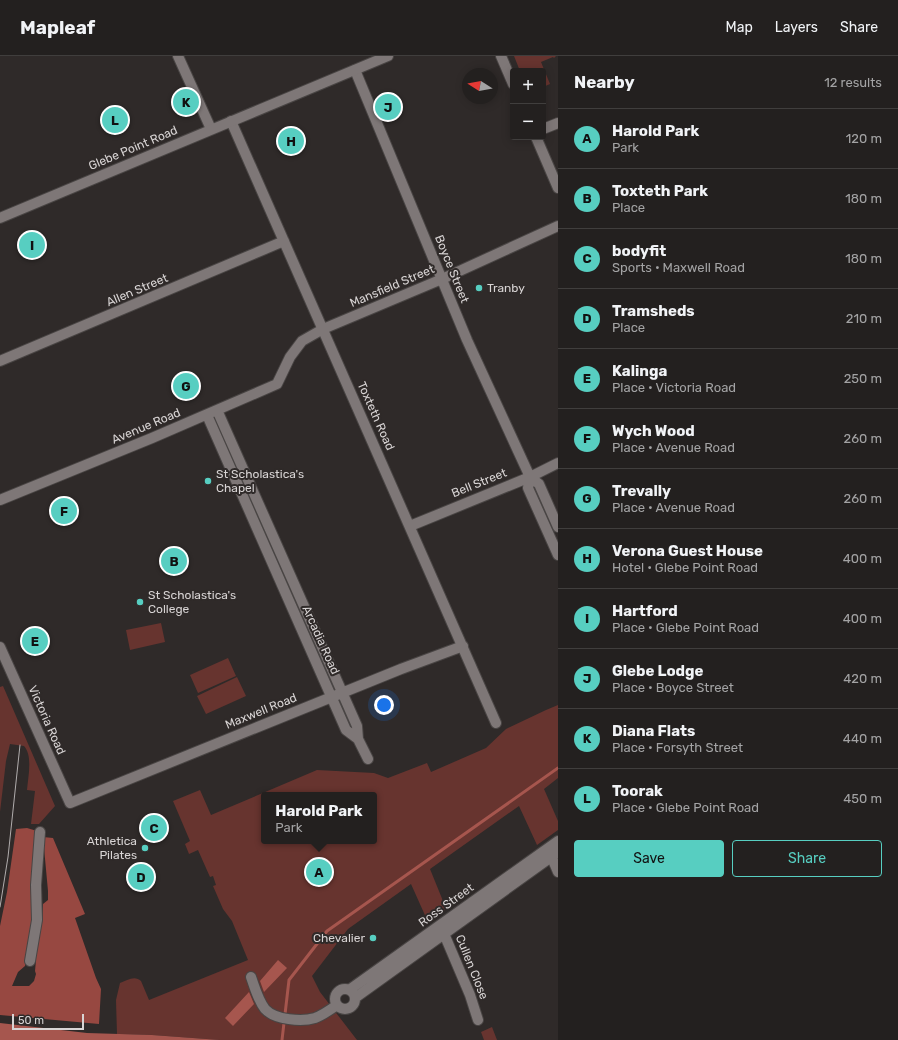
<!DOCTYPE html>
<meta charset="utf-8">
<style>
:root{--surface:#23201f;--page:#2b2828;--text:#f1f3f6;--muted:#a3a3a4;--line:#403e3d;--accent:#57cec1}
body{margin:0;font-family:Rubik,sans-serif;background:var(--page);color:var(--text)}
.controls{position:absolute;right:12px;top:12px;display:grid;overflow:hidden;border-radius:4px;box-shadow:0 2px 10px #0003}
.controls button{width:36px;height:36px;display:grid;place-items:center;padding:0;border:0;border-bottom:1px solid var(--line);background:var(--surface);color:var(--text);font:20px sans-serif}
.compass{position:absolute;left:462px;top:12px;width:36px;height:36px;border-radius:50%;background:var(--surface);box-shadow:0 2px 10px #0003;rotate:281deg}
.scale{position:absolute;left:12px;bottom:10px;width:72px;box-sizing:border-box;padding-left:4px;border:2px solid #d8d4d4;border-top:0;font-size:11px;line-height:14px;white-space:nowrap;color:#d8d4d4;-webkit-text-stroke:3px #2f2a29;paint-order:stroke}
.you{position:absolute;left:384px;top:649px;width:14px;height:14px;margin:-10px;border:3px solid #fff;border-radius:50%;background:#1a73e8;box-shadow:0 0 0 6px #1a73e833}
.badge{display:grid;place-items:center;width:26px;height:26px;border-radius:50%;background:var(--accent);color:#111;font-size:13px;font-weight:700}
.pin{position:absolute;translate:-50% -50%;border:2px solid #fff;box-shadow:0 1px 4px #0006}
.popup{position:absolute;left:261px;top:736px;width:116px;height:52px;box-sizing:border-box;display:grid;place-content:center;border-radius:4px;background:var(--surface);filter:drop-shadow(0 1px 3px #0005);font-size:13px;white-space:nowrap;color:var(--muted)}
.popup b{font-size:15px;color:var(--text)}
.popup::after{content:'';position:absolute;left:50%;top:100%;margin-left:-8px;border:8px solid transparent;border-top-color:var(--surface)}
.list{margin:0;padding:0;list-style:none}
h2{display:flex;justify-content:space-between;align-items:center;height:52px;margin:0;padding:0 16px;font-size:17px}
h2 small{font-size:13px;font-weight:400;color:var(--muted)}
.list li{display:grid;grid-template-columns:26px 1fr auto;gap:12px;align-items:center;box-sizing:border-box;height:60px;padding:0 16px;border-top:1px solid var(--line)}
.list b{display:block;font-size:15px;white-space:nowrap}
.list p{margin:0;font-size:13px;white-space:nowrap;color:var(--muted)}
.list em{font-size:13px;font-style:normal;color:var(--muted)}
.actions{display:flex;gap:8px;padding:12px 16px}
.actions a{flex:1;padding:9px 0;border:1px solid var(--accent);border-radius:4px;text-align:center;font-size:14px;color:var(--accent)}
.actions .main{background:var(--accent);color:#111}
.map{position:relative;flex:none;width:558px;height:984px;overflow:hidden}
header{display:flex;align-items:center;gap:24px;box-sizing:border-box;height:56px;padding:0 20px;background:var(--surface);border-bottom:1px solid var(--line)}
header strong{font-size:19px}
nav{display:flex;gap:22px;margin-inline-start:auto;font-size:14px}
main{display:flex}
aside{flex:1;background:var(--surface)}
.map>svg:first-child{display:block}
.green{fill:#67342f;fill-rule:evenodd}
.forest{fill:#974841}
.water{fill:#a6564e}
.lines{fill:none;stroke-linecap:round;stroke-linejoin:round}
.stream{stroke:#a6564e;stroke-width:3}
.minor-casing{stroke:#494544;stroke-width:12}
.tertiary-casing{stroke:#494544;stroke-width:12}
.minor{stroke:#7e7777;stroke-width:10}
.tertiary{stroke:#7e7777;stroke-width:10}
.tram{stroke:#b1adad;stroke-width:1}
.poi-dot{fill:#57cec1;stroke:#2f2a29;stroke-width:1.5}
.labels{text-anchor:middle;stroke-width:4;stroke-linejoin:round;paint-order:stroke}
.street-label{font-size:12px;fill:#d8d4d4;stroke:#2f2a29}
.poi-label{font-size:12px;fill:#d8d4d4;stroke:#2f2a29;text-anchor:start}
</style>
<header>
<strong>Mapleaf</strong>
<nav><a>Map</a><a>Layers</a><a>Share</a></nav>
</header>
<main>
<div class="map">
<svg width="558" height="984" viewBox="0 0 558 984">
<rect width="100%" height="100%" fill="#2f2a29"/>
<path class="green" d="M514 0H556L554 2 553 1 541 6 550 28 543 31V15H520Z
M161 567 165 586 130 594 126 574Z
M228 602 236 620 198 637 190 619Z
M237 621 246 640 206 658 197 640Z
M3 630 55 750 39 768H31L35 735 27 734C28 721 33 700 24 690L10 688 6 705 0 756V631Z
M558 649V722L544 733 558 765V774L537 789 519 750 430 813 443 845 448 852 428 866 411 828 348 873 312 920 320 936 357 984H220L152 979 117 978 116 944 120 927C127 924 135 919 141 925L149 944 248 904 232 865 223 853 213 830 216 829 213 820 210 821 198 794 189 798 185 788 190 785 173 745 200 734 211 759 317 714 374 717 388 722 427 707 431 716 486 692 506 673 546 654ZM264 739H374V785H264Z
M492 971 497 984H484L481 976Z"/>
<path class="forest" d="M27 772 37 775 34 829 31 848 32 864 30 891 25 910 18 916 12 930H29L34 925 36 918 35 915 36 904 32 903 42 865 43 848 48 844V835L43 781 53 782 85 858 75 862 96 922 101 933 99 968 0 959V870L7 836 16 773Z"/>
<path class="water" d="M278 904 287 912 264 936 260 925Z
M249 936 254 948 233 970 225 962Z
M0 967 87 977 152 979 220 984H0Z"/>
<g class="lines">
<path class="stream" d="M282 984 289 924 327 875 558 712"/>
<g class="minor-casing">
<path id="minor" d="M178 0 211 73
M355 14 467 284 530 421 539 428 558 471
M231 65 496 667
M543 73 558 67
M0 305 284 185
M217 354 342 636 357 670 358 683 368 703
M207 359 346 674 358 683
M530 421 528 432 558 499
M0 444 152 382 277 328 290 301 302 285 323 273 442 223 558 170
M410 470 530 421 558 407
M0 591 70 747 401 613 463 590
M549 795 558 816
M442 873 470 939 478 964
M30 905 37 864 36 829 40 776
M251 921C255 932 258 944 265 953 275 964 302 966 315 962 323 959 330 954 337 949
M335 943a10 10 0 1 1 20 0a10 10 0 1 1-20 0Z
M349 934 558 785
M355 942 558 796"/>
</g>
<g class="tertiary-casing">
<path id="tertiary" d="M501 0 513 28
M536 81 558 132
M0 162 388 0"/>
</g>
<use href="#minor" class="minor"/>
<use href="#tertiary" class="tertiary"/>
<path class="tram" d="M0 851 8 801 20 689"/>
</g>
<g class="poi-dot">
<circle cx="479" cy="232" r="4"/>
<circle cx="208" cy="425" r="4"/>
<circle cx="140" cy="546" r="4"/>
<circle cx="145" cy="792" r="4"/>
<circle cx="373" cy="882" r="4"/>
</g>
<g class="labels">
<g class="street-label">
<text transform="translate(133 92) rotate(-23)" y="4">Glebe Point Road</text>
<text transform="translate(452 213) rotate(68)" y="4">Boyce Street</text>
<text transform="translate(392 230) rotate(-23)" y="4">Mansfield Street</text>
<text transform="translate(137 234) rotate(-23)" y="4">Allen Street</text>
<text transform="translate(376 360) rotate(66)" y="4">Toxteth Road</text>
<text transform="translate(146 370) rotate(-23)" y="4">Avenue Road</text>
<text transform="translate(479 427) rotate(-22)" y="4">Bell Street</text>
<text transform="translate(321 584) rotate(66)" y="4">Arcadia Road</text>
<text transform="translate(261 655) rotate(-22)" y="4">Maxwell Road</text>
<text transform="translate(47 664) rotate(66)" y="4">Victoria Road</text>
<text transform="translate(446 849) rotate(-36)" y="4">Ross Street</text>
<text transform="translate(472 911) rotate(68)" y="4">Cullen Close</text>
</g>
<g class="poi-label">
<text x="487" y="236">Tranby</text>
<text x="216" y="422">St Scholastica's<tspan x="216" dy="14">Chapel</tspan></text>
<text x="148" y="543">St Scholastica's<tspan x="148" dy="14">College</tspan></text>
<text x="137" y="789" text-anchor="end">Athletica<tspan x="137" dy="14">Pilates</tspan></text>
<text x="365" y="886" text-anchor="end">Chevalier</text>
</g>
</g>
</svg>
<div class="controls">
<button>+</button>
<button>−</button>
</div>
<svg class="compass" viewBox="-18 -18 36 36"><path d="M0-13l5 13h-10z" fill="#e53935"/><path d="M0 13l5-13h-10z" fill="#a3a3a4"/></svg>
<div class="scale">50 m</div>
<div class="you"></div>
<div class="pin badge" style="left:319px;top:816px">A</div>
<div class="popup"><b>Harold Park</b>Park</div>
<div class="pin badge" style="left:174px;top:505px">B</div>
<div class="pin badge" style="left:154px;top:772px">C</div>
<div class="pin badge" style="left:141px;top:821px">D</div>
<div class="pin badge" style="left:35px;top:585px">E</div>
<div class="pin badge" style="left:64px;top:455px">F</div>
<div class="pin badge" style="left:186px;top:330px">G</div>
<div class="pin badge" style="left:291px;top:85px">H</div>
<div class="pin badge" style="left:32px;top:189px">I</div>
<div class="pin badge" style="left:388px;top:51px">J</div>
<div class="pin badge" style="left:186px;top:46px">K</div>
<div class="pin badge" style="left:115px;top:64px">L</div>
</div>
<aside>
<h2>Nearby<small>12 results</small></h2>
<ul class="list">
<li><span class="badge">A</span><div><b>Harold Park</b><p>Park</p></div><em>120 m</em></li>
<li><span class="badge">B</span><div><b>Toxteth Park</b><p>Place</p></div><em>180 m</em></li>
<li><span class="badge">C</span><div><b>bodyfit</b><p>Sports · Maxwell Road</p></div><em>180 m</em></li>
<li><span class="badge">D</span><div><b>Tramsheds</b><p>Place</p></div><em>210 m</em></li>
<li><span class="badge">E</span><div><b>Kalinga</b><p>Place · Victoria Road</p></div><em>250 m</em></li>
<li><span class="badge">F</span><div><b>Wych Wood</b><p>Place · Avenue Road</p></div><em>260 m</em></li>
<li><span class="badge">G</span><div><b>Trevally</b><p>Place · Avenue Road</p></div><em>260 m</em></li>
<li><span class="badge">H</span><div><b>Verona Guest House</b><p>Hotel · Glebe Point Road</p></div><em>400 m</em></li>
<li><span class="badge">I</span><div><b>Hartford</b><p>Place · Glebe Point Road</p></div><em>400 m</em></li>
<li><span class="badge">J</span><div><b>Glebe Lodge</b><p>Place · Boyce Street</p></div><em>420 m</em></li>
<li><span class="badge">K</span><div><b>Diana Flats</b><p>Place · Forsyth Street</p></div><em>440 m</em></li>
<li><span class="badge">L</span><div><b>Toorak</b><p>Place · Glebe Point Road</p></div><em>450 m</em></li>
</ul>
<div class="actions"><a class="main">Save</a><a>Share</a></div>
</aside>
</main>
